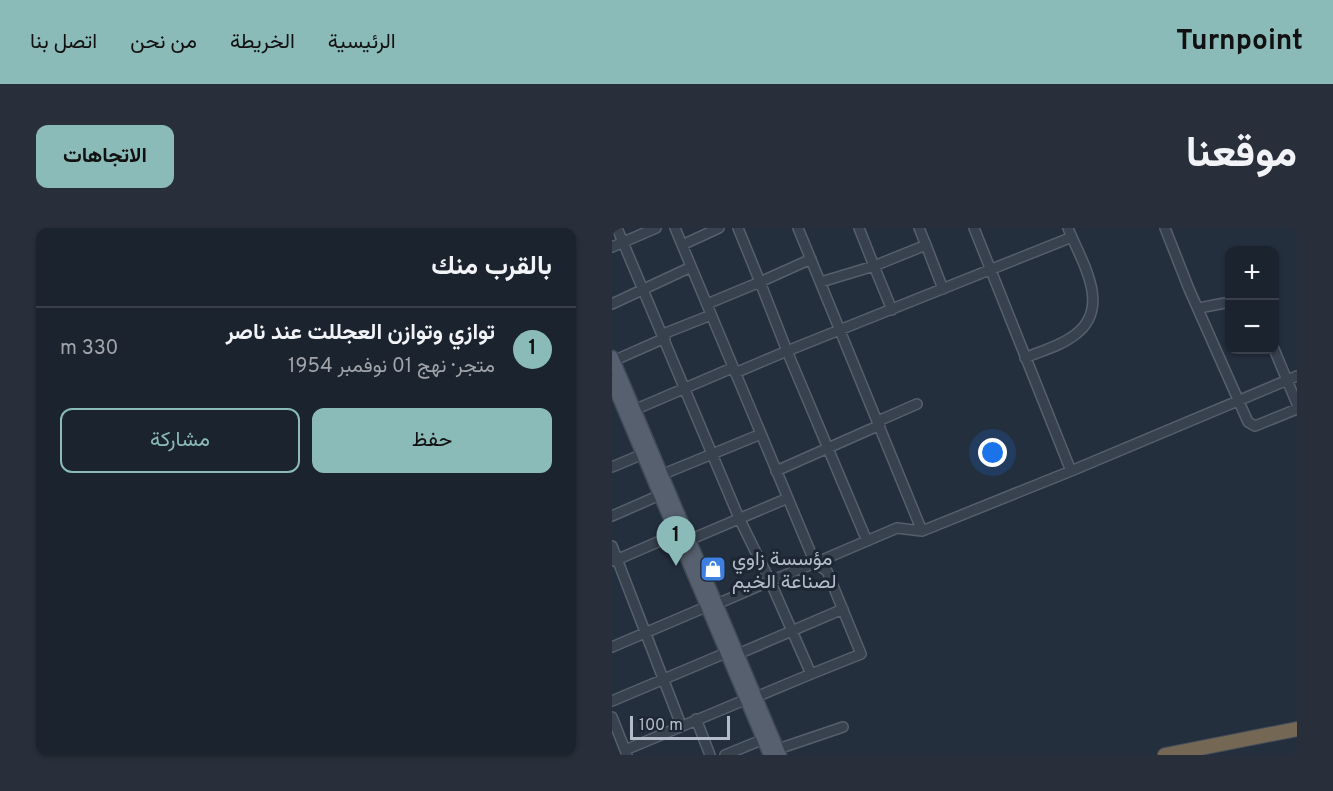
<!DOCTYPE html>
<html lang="ar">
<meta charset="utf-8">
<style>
:root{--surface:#1b232e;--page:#282f3a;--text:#f1f3f6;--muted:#a0a4aa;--line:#39404a;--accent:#8bbbb9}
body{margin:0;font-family:Overpass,Vazirmatn,sans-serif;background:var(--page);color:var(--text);direction:rtl}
.controls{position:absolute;right:18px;top:18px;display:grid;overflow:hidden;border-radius:12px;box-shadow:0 2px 4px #0004}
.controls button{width:54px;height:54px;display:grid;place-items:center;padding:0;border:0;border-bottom:2px solid var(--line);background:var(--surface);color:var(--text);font:30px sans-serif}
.scale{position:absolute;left:18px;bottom:15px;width:100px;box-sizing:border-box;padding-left:6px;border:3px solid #b4bcc9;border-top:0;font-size:16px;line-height:21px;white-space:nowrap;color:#b4bcc9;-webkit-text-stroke:4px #1d2633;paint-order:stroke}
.you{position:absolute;left:381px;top:225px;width:21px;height:21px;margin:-15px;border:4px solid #fff;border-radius:50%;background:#1a73e8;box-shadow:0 0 0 9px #1a73e833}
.badge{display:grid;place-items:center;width:39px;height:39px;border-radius:50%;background:var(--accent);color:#111;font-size:20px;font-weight:700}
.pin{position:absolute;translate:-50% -50px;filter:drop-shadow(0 2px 3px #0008)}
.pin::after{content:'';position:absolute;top:32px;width:21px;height:18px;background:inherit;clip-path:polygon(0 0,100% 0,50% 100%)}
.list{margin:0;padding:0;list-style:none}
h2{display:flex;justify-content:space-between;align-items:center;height:78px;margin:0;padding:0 24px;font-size:26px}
h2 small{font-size:20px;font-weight:400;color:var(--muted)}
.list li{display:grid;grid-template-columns:39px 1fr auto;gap:18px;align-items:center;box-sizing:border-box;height:84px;padding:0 24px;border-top:2px solid var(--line)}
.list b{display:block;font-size:22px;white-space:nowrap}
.list p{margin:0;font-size:20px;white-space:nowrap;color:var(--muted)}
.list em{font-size:20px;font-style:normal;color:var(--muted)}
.actions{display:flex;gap:12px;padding:18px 24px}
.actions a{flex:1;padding:14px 0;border:2px solid var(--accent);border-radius:12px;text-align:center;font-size:21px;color:var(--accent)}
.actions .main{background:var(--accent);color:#111}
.map{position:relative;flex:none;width:685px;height:527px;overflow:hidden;direction:ltr;border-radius:12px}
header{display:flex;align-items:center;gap:36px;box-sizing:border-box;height:84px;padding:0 30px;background:var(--accent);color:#111}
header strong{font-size:28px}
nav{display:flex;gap:33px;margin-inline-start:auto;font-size:21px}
.intro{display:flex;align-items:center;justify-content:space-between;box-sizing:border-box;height:144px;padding:0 36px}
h1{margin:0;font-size:42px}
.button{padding:15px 27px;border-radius:12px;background:var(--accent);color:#111;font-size:21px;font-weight:700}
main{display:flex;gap:36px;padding:0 36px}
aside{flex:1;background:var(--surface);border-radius:12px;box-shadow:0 2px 4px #0004}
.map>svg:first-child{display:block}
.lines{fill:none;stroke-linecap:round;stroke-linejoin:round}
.minor-casing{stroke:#565f6c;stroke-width:12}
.major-casing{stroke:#414a57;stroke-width:15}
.highway-casing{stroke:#434c59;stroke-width:16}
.minor{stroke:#38414e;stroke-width:9}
.major{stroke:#56606e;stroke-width:12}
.highway{stroke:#746855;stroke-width:14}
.labels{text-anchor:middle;stroke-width:6;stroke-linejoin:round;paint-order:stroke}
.poi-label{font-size:20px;fill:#b4bcc9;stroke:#1d2633;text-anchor:start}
</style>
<header>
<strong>Turnpoint</strong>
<nav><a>الرئيسية</a><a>الخريطة</a><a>من نحن</a><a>اتصل بنا</a></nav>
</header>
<div class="intro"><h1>موقعنا</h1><a class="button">الاتجاهات</a></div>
<main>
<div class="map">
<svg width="685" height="527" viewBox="0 0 685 527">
<rect width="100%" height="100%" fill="#242f3e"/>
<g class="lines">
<g class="minor-casing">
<path id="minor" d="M5 0 127 290 158 353 105 376
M63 0 203 335 158 353 199 446 144 469
M126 0 148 54 199 31
M186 0 310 303 459 243 362 0
M247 0 262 38 314 17 307 0
M553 0 577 61 636 194 643 198 685 181
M70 17 107 0
M314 17 331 61
M0 19 44 0
M209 54 262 38 280 82
M0 76 79 39
M95 76 148 54 175 123 460 9
M587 80 618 74
M51 106 99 87
M662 121 685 176
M413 130C429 123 451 117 464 106 500 78 469 33 456 0
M1 133 53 110
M123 145 175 123 255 313
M22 182 120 140
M266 193 305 176
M0 239 31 226
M164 243 268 197
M459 243 685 148
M49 247 149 206
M0 288 48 267
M77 312 176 270
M0 318 69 497
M2 333 64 306
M0 419 96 378
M126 426 231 381
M199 446 249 426 215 343 203 335 285 300 310 303
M0 473 116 424
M0 489 15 527
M84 491 98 527
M166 521 231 499
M13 522 135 471
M113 527 152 511"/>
</g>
<g class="major-casing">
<path id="major" d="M0 129 168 527
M0 153 158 527"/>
</g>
<g class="highway-casing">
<path id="highway" d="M553 527 685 501"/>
</g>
<use href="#minor" class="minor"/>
<use href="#major" class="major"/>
<use href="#highway" class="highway"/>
</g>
<defs>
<g id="shop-square" transform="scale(1.35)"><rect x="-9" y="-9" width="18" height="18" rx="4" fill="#3f7fe0" stroke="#1d2633"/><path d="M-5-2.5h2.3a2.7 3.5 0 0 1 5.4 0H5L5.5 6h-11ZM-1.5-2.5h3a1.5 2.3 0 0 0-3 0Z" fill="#fff"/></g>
</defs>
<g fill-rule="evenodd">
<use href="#shop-square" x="101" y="341"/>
</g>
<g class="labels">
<g class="poi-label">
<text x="120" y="337">مؤسسة زاوي<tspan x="120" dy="23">لصناعة الخيم</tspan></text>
</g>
</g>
</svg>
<div class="controls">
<button>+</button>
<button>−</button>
</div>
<div class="scale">100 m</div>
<div class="you"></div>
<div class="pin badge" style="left:64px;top:338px">1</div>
</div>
<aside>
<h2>بالقرب منك<small></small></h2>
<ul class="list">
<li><span class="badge">1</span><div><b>توازي وتوازن العجللت عند ناصر</b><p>متجر · نهج 01 نوفمبر 1954</p></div><em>330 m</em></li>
</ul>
<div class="actions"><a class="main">حفظ</a><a>مشاركة</a></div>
</aside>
</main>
